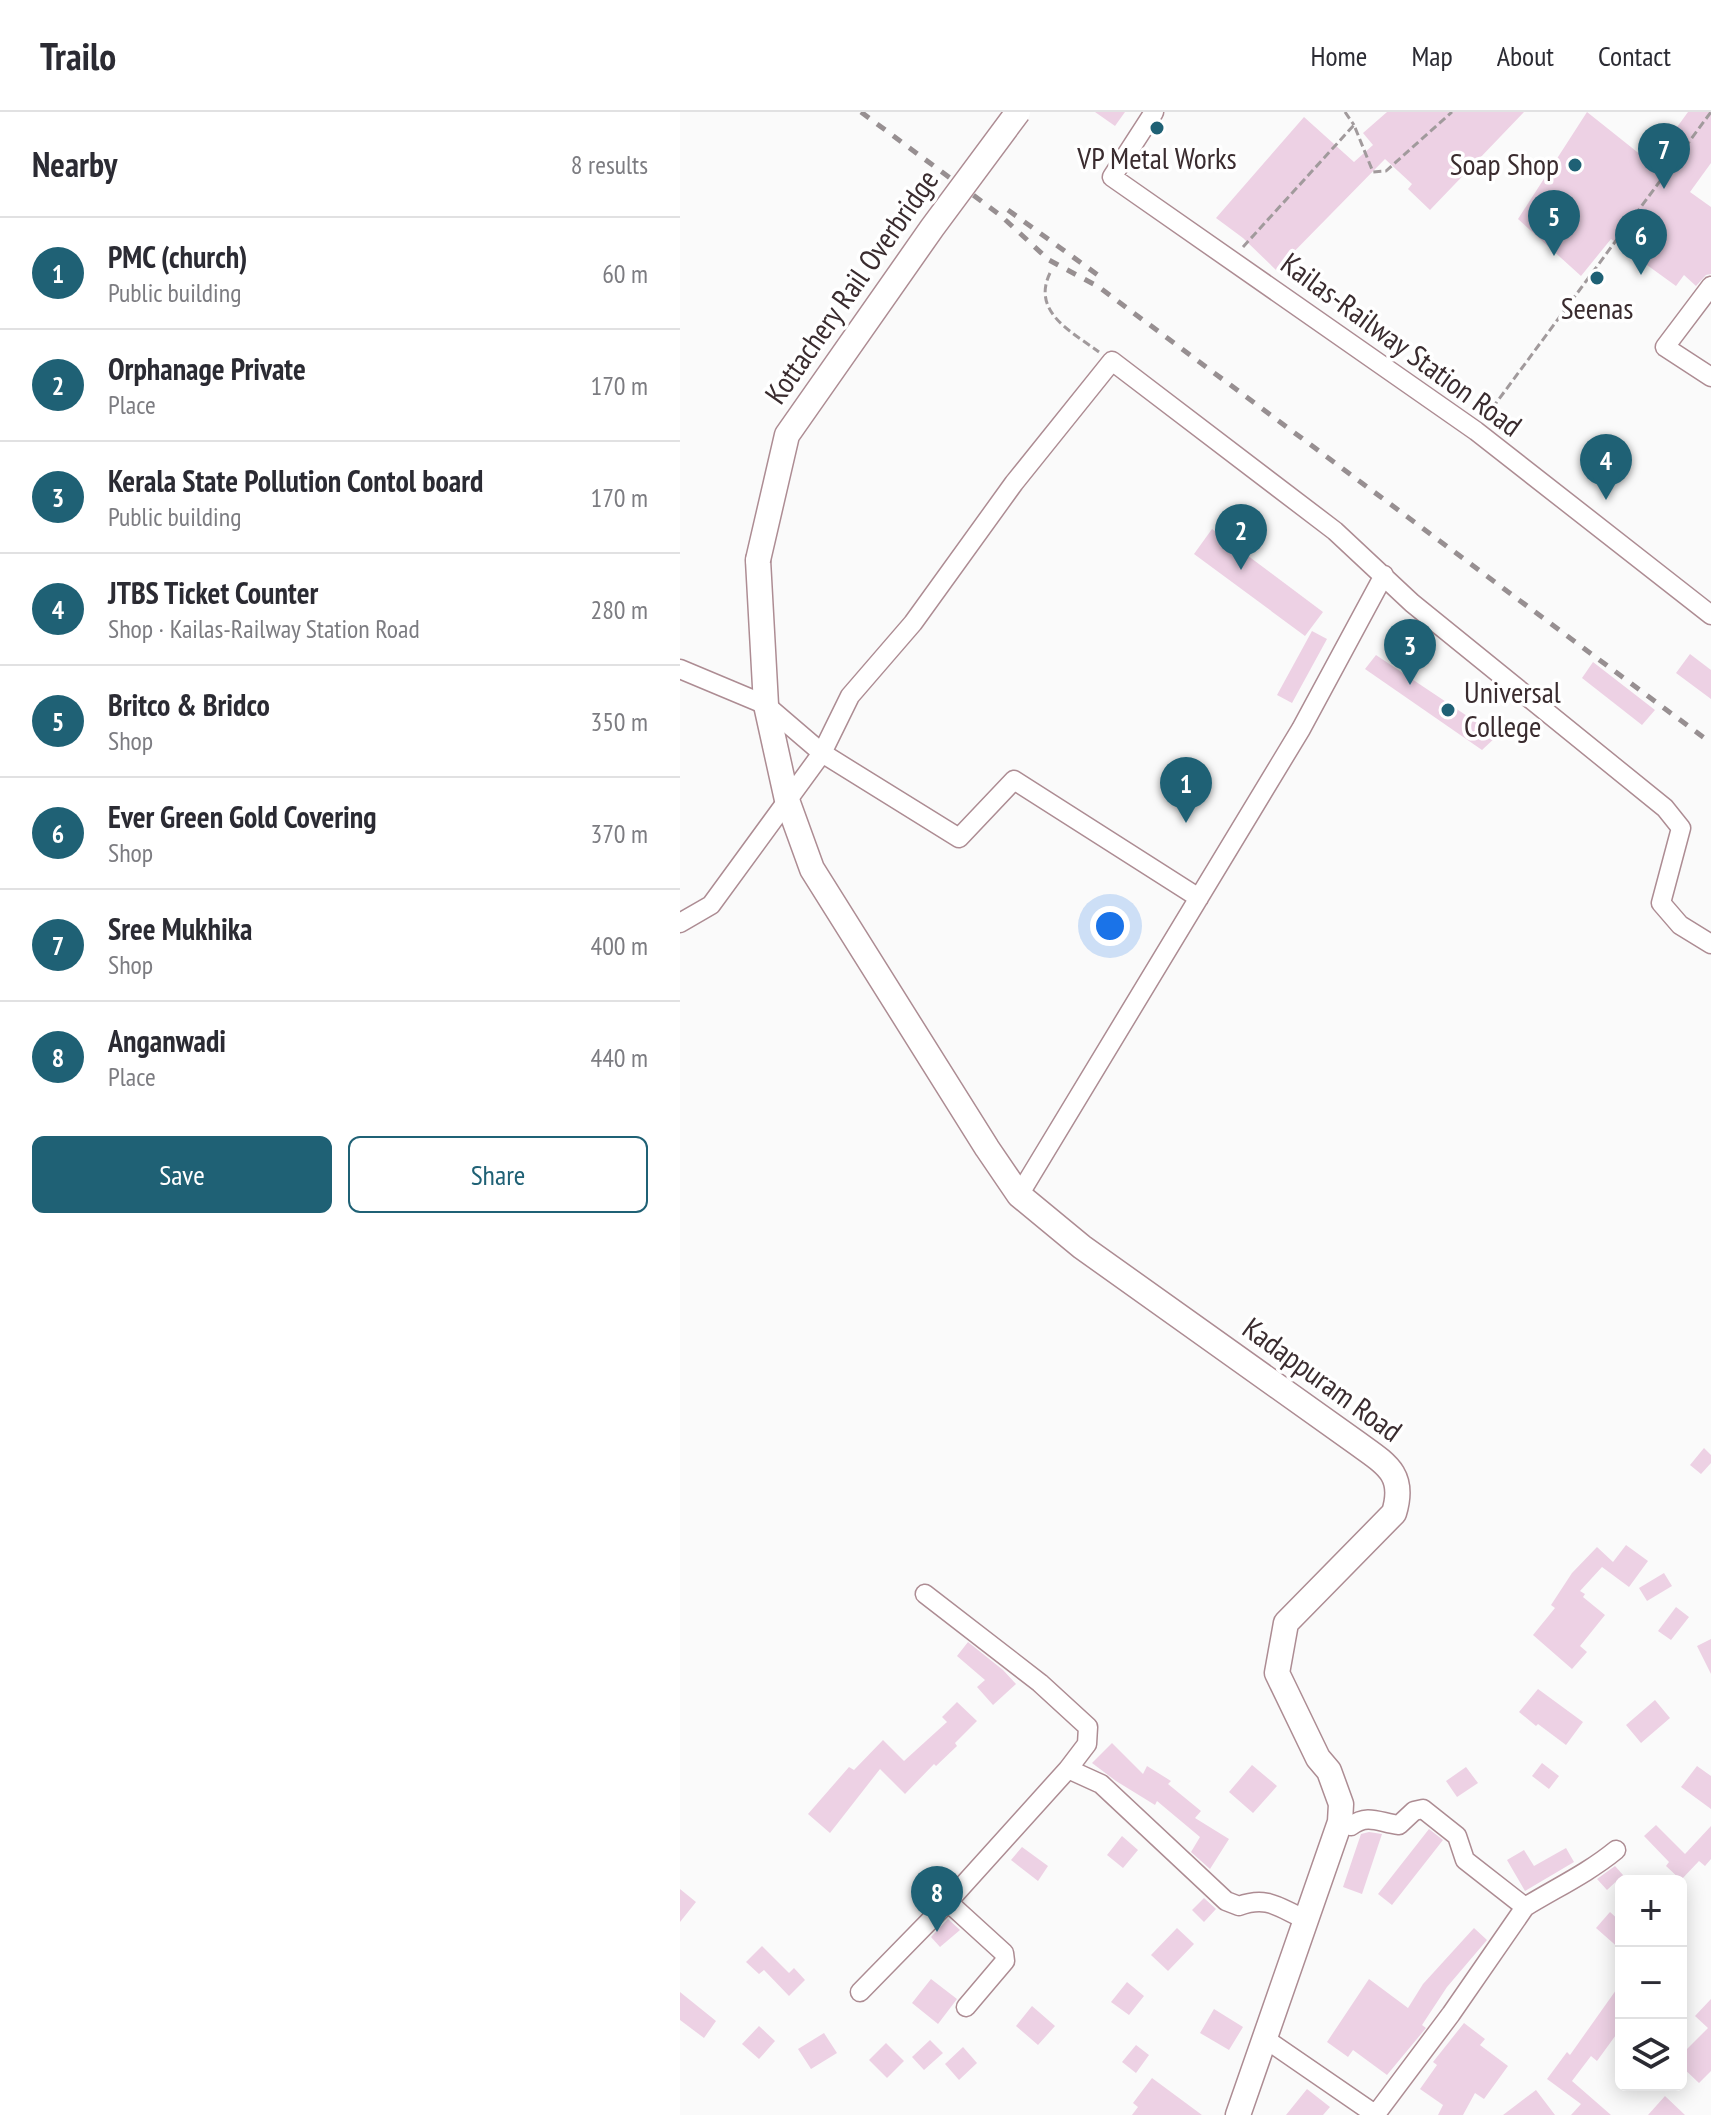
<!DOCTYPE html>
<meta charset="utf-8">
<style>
:root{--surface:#fff;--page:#f2f2f3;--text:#2b2b33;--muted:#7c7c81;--line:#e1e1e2;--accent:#1f6175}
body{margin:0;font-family:"PT Sans Narrow",sans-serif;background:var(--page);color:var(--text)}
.controls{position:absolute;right:24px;bottom:24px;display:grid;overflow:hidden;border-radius:12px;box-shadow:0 4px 20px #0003}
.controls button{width:72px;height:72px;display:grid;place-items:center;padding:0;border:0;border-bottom:2px solid var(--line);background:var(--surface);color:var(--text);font:40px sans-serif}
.you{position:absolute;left:430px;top:814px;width:28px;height:28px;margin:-20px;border:6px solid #fff;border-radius:50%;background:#1a73e8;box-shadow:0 0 0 12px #1a73e833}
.badge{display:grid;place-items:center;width:52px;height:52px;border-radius:50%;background:var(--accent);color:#fff;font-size:26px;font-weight:700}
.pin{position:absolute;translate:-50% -66px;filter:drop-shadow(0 2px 4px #0008)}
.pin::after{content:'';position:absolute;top:42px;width:28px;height:24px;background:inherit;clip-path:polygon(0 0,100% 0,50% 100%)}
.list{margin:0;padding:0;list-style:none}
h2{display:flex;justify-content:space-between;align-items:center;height:104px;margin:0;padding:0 32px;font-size:34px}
h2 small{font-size:26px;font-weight:400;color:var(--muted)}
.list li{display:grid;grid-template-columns:52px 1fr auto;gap:24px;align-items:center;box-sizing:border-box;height:112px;padding:0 32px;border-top:2px solid var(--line)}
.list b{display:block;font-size:30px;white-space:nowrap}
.list p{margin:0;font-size:26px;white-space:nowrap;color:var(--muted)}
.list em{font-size:26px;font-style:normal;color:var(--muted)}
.actions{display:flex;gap:16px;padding:24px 32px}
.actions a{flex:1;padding:18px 0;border:2px solid var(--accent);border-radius:12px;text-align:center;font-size:28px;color:var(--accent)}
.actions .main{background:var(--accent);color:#fff}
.icon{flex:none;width:44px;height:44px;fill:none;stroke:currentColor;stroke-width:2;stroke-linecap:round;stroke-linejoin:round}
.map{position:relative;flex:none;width:1031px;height:2003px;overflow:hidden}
header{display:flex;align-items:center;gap:48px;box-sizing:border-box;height:112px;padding:0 40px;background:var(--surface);border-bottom:2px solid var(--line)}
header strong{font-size:38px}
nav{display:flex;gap:44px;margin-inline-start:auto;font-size:28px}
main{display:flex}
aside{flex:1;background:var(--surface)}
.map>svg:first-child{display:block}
.building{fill:#edd1e4}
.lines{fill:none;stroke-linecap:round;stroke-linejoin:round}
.minor-casing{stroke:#ad8c93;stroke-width:21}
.major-casing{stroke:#ad8c93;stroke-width:27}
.path{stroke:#a19a9c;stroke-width:3;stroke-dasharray:8 4;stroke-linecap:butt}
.minor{stroke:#fff;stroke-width:18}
.major{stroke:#fff;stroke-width:24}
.rail{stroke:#978f91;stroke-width:5;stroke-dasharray:10 10;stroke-linecap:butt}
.major-bridge-casing{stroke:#ad8c93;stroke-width:27;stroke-linecap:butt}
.major-bridge{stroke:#fff;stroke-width:24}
.poi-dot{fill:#1f6175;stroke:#fff;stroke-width:3}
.labels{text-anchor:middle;stroke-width:7;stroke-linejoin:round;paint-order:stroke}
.poi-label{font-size:30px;fill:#3a2c2f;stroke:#fff}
.street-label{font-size:30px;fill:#3a2c2f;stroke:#fff}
</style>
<header>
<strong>Trailo</strong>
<nav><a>Home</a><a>Map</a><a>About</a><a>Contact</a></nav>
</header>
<main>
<aside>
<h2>Nearby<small>8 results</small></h2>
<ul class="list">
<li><span class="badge">1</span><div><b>PMC (church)</b><p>Public building</p></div><em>60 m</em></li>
<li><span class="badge">2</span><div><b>Orphanage Private</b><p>Place</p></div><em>170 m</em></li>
<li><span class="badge">3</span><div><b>Kerala State Pollution Contol board</b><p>Public building</p></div><em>170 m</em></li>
<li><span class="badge">4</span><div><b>JTBS Ticket Counter</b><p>Shop · Kailas-Railway Station Road</p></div><em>280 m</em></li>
<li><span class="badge">5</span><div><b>Britco &amp; Bridco</b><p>Shop</p></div><em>350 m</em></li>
<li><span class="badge">6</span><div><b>Ever Green Gold Covering</b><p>Shop</p></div><em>370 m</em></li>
<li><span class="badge">7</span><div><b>Sree Mukhika</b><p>Shop</p></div><em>400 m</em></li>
<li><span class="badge">8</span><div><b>Anganwadi</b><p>Place</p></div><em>440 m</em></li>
</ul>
<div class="actions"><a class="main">Save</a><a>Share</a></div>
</aside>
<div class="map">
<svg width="1031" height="2003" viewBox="0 0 1031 2003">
<rect width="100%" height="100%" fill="#fafafa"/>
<path class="building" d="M415 0H445L435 14Z
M707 0H844L750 98 728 77 732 72 705 47 596 158 563 126 536 106 624 5 674 50 693 33 683 21Z
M907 0 971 51 1008 0H1031V51L1010 80 1031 95V162L1026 163 1016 174 1004 163 996 174 931 127 901 164 838 107Z
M532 417 643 500 625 524 514 442Z
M632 519 647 527 612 591 597 583Z
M1010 542 1031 558V587L996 561Z
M696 543 817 624 802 638 685 557Z
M913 550 975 598 962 613 902 566Z
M1024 1336 1031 1343V1351L1021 1362 1010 1353Z
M946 1433 968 1449 949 1475 922 1455 900 1479 905 1482 903 1485 925 1503 900 1534 907 1540 892 1557 853 1523 875 1496 871 1493 892 1461 917 1435 933 1450Z
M984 1461 992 1474 967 1489 959 1476Z
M996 1495 1009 1505 991 1528 978 1519Z
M1031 1527V1562L1017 1534Z
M288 1530 323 1558 336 1572 313 1593 297 1575 305 1568 277 1544Z
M858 1577 903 1610 886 1633 858 1612 856 1614 839 1600Z
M975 1588 990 1606 961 1631 946 1613Z
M277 1590 297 1609 275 1631 277 1634 256 1654 254 1652 225 1682 200 1657 150 1721 128 1702 169 1655 174 1658 203 1628 224 1649 267 1610 262 1605Z
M432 1631 463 1662 467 1654 491 1669 488 1672 521 1699 515 1706 549 1727 530 1757 511 1740 520 1725 477 1689 475 1693 436 1669 412 1651Z
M862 1651 879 1664 869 1677 852 1664Z
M572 1653 597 1674 573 1701 549 1680Z
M1017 1654 1031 1664V1697L1001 1675Z
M786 1655 798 1671 777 1685 766 1669Z
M976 1713 1005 1742 1031 1714V1747L1025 1754 1019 1749 1001 1768 986 1754 989 1750 964 1724Z
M749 1717 763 1728 712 1793 698 1782Z
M689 1720 702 1722 682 1782 663 1775 681 1722Z
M442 1724 458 1738 443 1756 427 1743Z
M342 1735 368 1754 358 1769 331 1748Z
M886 1736 894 1750 845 1779 827 1748 844 1738 854 1754Z
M935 1754 943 1763 927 1778 917 1767Z
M0 1777 16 1790 0 1810Z
M524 1786 536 1797 524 1810 512 1798Z
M930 1800 941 1810V1838L916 1816Z
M268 1807 280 1818 260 1835 251 1825Z
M497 1816 514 1832 488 1859 471 1843Z
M794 1816 807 1828 767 1875 742 1913 746 1916 707 1963 673 1938 668 1945 647 1930 689 1867 728 1896 743 1872Z
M82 1834 109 1861 114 1856 125 1868 109 1884 84 1858 79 1862 66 1850Z
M251 1867 277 1887 258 1912 232 1891Z
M447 1870 464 1884 449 1903 431 1890Z
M941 1871V1916L917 1949 911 1944 892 1969 931 2003H891L901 1992 867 1967 887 1940 890 1943Z
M0 1880 36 1909 24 1926 0 1908Z
M1031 1887V1959L1019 1971 1001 1954V1943L1028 1916 1015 1904Z
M352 1894 375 1914 358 1933 336 1914Z
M534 1897 563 1915 549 1938 520 1921Z
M784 1911 805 1927 800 1933 828 1954 804 1987 795 1981 783 2003H758L763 1993 740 1977 757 1953 753 1950Z
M79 1914 95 1929 79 1947 62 1932Z
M144 1921 157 1941 131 1957 118 1937Z
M250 1928 263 1941 244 1958 232 1945Z
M206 1931 224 1949 207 1966 189 1948Z
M456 1933 469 1943 456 1961 442 1950Z
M283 1935 297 1951 279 1968 265 1952Z
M472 1966 522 2003H452L458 1995 453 1991Z
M627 1977 650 1995 643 2003H606Z
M856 1978 875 2003H823Z
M985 1984 1005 2003H968Z"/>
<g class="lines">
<g class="minor-casing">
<path id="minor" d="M474 0 432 65 796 319 1031 503
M1031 174 985 235 1031 265
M0 557 86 593 142 641 279 726 334 668 519 786
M0 811 31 793 142 641 170 584 233 511 334 371 432 249 655 419 732 491 985 696 1001 716 981 791 1000 813 1031 832
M339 1083 621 617 704 463
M245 1482 360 1571 408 1615 407 1632 388 1657
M660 1710 671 1714C688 1701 700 1711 719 1713L734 1699 743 1697 777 1724 785 1748 845 1795C876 1776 908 1761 936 1738
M180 1880 268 1790
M286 1895 325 1849 324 1841 268 1790 388 1657 421 1672 546 1789 559 1794C589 1783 600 1797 627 1808
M584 1926 696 2003
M696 2002 771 1902 845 1795"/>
</g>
<g class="major-casing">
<path id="major" d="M78 448 86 593 107 688 132 757 307 1036 339 1083 402 1135 677 1331C706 1352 726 1362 714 1401L606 1511 597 1561 638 1646 649 1659 661 1692 660 1710 558 2003"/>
</g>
<path class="path" d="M665 0 674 13
M563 135 674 13 693 60 706 59 772 0
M370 161C351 200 392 220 419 240
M805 306 1031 0"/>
<use href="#minor" class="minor"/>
<use href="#major" class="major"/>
<path class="rail" d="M181 0 320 103 369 148 419 175 447 196 1031 631
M328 98 422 166"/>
<g class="major-bridge-casing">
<path id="major-bridge" d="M78 448 107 323 252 116 338 0"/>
</g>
<use href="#major-bridge" class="major-bridge"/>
</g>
<g class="poi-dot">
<circle cx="477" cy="16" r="8"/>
<circle cx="895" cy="53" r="8"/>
<circle cx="917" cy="166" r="8"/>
<circle cx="768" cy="598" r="8"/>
</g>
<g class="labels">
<g class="poi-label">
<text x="477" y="57">VP Metal Works</text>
<text x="879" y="63" text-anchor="end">Soap Shop</text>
<text x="917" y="207">Seenas</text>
<text x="784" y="591" text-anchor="start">Universal<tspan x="784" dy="34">College</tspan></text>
</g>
<g class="street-label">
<text transform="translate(172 175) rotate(-55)" y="10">Kottachery Rail Overbridge</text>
<text transform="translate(721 233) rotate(36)" y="10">Kailas-Railway Station Road</text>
<text transform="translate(642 1268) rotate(36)" y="10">Kadappuram Road</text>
</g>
</g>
</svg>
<div class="controls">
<button>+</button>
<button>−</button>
<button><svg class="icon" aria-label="layers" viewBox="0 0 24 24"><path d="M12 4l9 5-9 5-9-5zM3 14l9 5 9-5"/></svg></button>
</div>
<div class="you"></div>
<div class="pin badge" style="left:506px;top:711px">1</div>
<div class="pin badge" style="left:561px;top:458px">2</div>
<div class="pin badge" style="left:730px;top:573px">3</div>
<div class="pin badge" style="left:926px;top:388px">4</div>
<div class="pin badge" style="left:874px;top:144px">5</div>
<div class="pin badge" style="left:961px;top:163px">6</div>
<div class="pin badge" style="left:984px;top:77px">7</div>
<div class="pin badge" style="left:257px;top:1820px">8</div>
</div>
</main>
